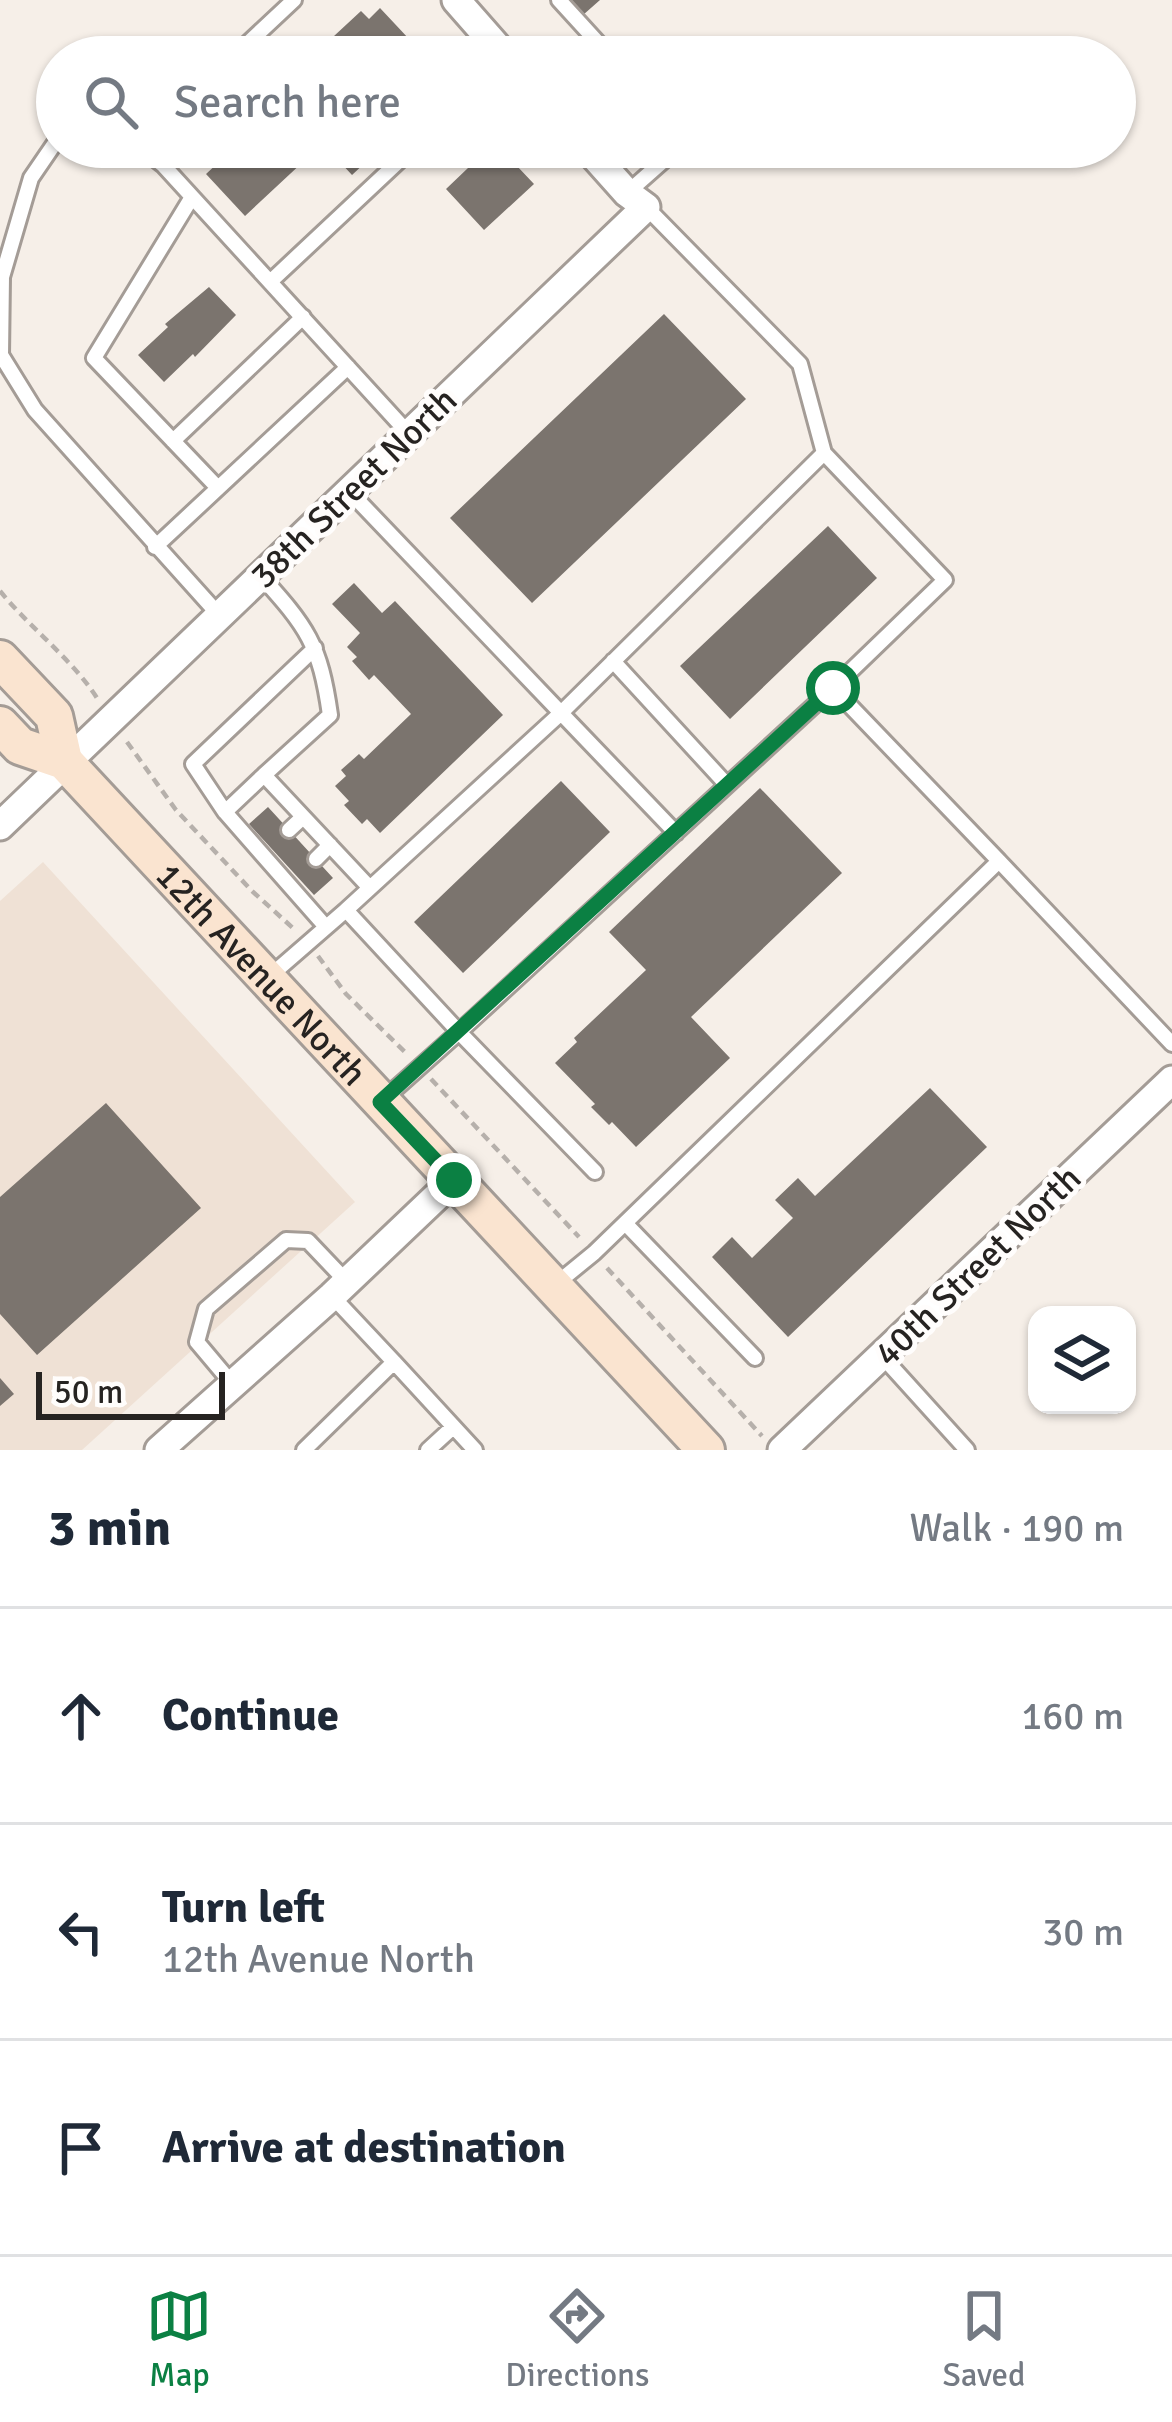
<!DOCTYPE html>
<meta charset="utf-8">
<style>
:root{--surface:#fff;--page:#f2f2f3;--text:#1f2937;--muted:#747a83;--line:#e0e1e3;--accent:#0b8043}
body{margin:0;font-family:Signika,sans-serif;background:var(--page);color:var(--text)}
.controls{position:absolute;right:36px;bottom:36px;display:grid;overflow:hidden;border-radius:24px;box-shadow:0 3px 9px #0004}
.controls button{width:108px;height:108px;display:grid;place-items:center;padding:0;border:0;border-bottom:3px solid var(--line);background:var(--surface);color:var(--text);font:60px sans-serif}
.scale{position:absolute;left:36px;bottom:30px;width:189px;box-sizing:border-box;padding-left:12px;border:6px solid #262321;border-top:0;font-size:33px;line-height:42px;white-space:nowrap;color:#262321;-webkit-text-stroke:9px #fffdfc;paint-order:stroke}
.stop{position:absolute;width:36px;height:36px;margin:-27px;border:9px solid #0b8043;border-radius:50%;background:#fff}
.stop.end{background:#0b8043;border-color:#fff;box-shadow:0 3px 12px #0008}
.list{margin:0;padding:0;list-style:none}
h2{display:flex;justify-content:space-between;align-items:center;height:156px;margin:0;padding:0 48px;font-size:51px}
h2 small{font-size:39px;font-weight:400;color:var(--muted)}
.list li{display:grid;grid-template-columns:78px 1fr auto;gap:36px;align-items:center;box-sizing:border-box;height:216px;padding:0 48px;border-top:3px solid var(--line)}
.list b{display:block;font-size:45px;white-space:nowrap}
.list p{margin:0;font-size:39px;white-space:nowrap;color:var(--muted)}
.list em{font-size:39px;font-style:normal;color:var(--muted)}
.icon{flex:none;width:66px;height:66px;fill:none;stroke:currentColor;stroke-width:2;stroke-linecap:round;stroke-linejoin:round}
.map{position:relative;flex:none;width:1172px;height:1450px;overflow:hidden}
.search{position:absolute;background:var(--surface);box-shadow:0 3px 9px #0004;left:36px;right:36px;top:36px;height:132px;display:flex;align-items:center;gap:30px;box-sizing:border-box;padding:0 42px;border-radius:66px;color:var(--muted);font-size:45px}
.sheet{height:804px;background:var(--surface)}
nav{display:flex;justify-content:space-around;align-items:center;box-sizing:border-box;height:168px;border-top:3px solid var(--line);background:var(--surface);font-size:33px;color:var(--muted)}
nav a{display:grid;justify-items:center;gap:6px}
nav .on{color:var(--accent)}
.map>svg:first-child{display:block}
.built{fill:#efe1d5}
.building{fill:#7b746e}
.lines{fill:none;stroke-linecap:round;stroke-linejoin:round}
.lane-casing{stroke:#a49c96;stroke-width:20}
.street-casing{stroke:#a49c96;stroke-width:33}
.secondary-casing{stroke:#a49c96;stroke-width:42}
.path{stroke:#b6b0ab;stroke-width:4.5;stroke-dasharray:9 6;stroke-linecap:butt}
.lane{stroke:#fff;stroke-width:14}
.street{stroke:#fff;stroke-width:27}
.secondary{stroke:#fae4d0;stroke-width:36}
.route{stroke:#0b8043;stroke-width:15}
.labels{text-anchor:middle;stroke-width:10;stroke-linejoin:round;paint-order:stroke}
.street-label{font-size:36px;fill:#262321;stroke:#fffdfc}
</style>
<div class="map">
<svg width="1172" height="1450" viewBox="0 0 1172 1450">
<rect width="100%" height="100%" fill="#f6efe8"/>
<path class="built" d="M43 862 355 1202 82 1450H0V901Z"/>
<path class="building" d="M569 0H600L583 15Z
M380 8 424 55 421 57H327L320 49 361 11 369 19Z
M235 147H319L245 216 206 174Z
M326 147H382L352 175Z
M490 147H499L534 184 484 230 446 189Z
M209 287 236 315 195 357 193 354 164 382 138 355 168 327 165 324Z
M664 314 746 399 532 603 450 518Z
M828 526 877 578 730 719 680 666Z
M354 583 382 613 395 601 503 715 380 833 367 819 362 824 344 805 349 801 335 786 346 776 341 770 359 754 364 759 411 714 374 675 369 680 352 661 357 657 347 647 360 633 332 604Z
M561 781 610 832 463 973 414 922Z
M760 788 842 873 691 1017 730 1058 636 1147 612 1122 609 1125 591 1107 595 1104 555 1063 577 1042 574 1038 646 970 609 932Z
M268 807 333 878 314 895 249 824Z
M930 1088 987 1147 788 1337 712 1257 732 1237 752 1258 793 1218 775 1200 798 1178 815 1196Z
M106 1103 201 1208 37 1355 0 1314V1197Z
M0 1378 14 1394 0 1406Z"/>
<g class="lines">
<g class="lane-casing">
<path id="lane" d="M559 0 611 57
M233 57 294 0
M57 140 31 178 2 277 1 355 35 410 219 615
M140 147 163 165 409 434
M627 193 679 147
M192 197 94 358 218 488
M270 282 414 147
M173 441 303 317
M349 491 561 713 824 453 800 364 646 207
M155 547 348 367
M260 575C307 627 320 644 330 715L264 775 370 888
M315 648 193 764 225 812 326 927
M613 661 727 785
M833 688 999 861
M225 812 264 775
M289 830 303 817
M316 859 330 845
M346 910 561 713 676 833
M270 976 346 910 459 1032 384 1099
M595 1172 459 1032 833 688 945 580 824 453
M625 1223 755 1358
M556 1284 594 1253 999 861 1172 1044
M332 1296 394 1362
M882 1356 967 1450
M234 1386 197 1342 206 1309 286 1240 308 1241 347 1282
M304 1450 394 1362 475 1450
M428 1450 453 1427"/>
</g>
<g class="street-casing">
<path id="street" d="M456 0 506 57
M0 826 646 207 627 193 586 147
M159 1450 332 1296 454 1180
M782 1450 1172 1080"/>
</g>
<g class="secondary-casing">
<g id="secondary">
<path d="M0 659 54 716 64 761"/>
<path id="s1" d="M0 725 20 746 64 761 706 1450"/>
</g>
</g>
<path class="path" d="M0 591C30 628 71 658 97 698
M127 742 176 810 252 891 294 929
M318 956 346 994 407 1054
M431 1079 579 1237
M607 1268 762 1436"/>
<use href="#lane" class="lane"/>
<use href="#street" class="street"/>
<use href="#secondary" class="secondary"/>
</g>
<g class="lines">
<path class="route" d="M454 1180 380 1102 833 688"/>
</g>
<g class="labels">
<g class="street-label">
<text transform="translate(353 487) rotate(-44)" y="13">38th Street North</text>
<text dy="13" stroke="none"><textPath href="#s1" startOffset="366">12th Avenue North</textPath></text>
<text transform="translate(977 1265) rotate(-44)" y="13">40th Street North</text>
</g>
</g>
</svg>
<div class="controls">
<button><svg class="icon" aria-label="layers" viewBox="0 0 24 24"><path d="M12 4l9 5-9 5-9-5zM3 14l9 5 9-5"/></svg></button>
</div>
<div class="scale">50 m</div>
<div class="stop" style="left:833px;top:688px"></div>
<div class="stop end" style="left:454px;top:1180px"></div>
<div class="search"><svg class="icon" aria-label="search" viewBox="0 0 24 24"><circle cx="10" cy="10" r="6"/><path d="M15 15l6 6"/></svg>Search here</div>
</div>
<section class="sheet">
<h2>3 min<small>Walk · 190 m</small></h2>
<ul class="list">
<li><svg class="icon" aria-label="ahead" viewBox="0 0 24 24"><path d="M12 20V5M6 11l6-6 6 6"/></svg><div><b>Continue</b></div><em>160 m</em></li>
<li><svg class="icon" aria-label="left" viewBox="0 0 24 24"><path d="M17 20v-9H6M10 6l-5 5 5 5"/></svg><div><b>Turn left</b><p>12th Avenue North</p></div><em>30 m</em></li>
<li><svg class="icon" aria-label="arrive" viewBox="0 0 24 24"><path d="M6 21V4h12l-3 4 3 4H6"/></svg><div><b>Arrive at destination</b></div></li>
</ul>
</section>
<nav>
<a class="on"><svg class="icon" aria-label="map" viewBox="0 0 24 24"><path d="M3 6l6-2 6 2 6-2v14l-6 2-6-2-6 2zM9 4v14M15 6v14"/></svg>Map</a>
<a><svg class="icon" aria-label="directions" viewBox="0 0 24 24"><path d="M12 3l9 9-9 9-9-9zM9 14v-3h6M13 9l2 2-2 2"/></svg>Directions</a>
<a><svg class="icon" aria-label="saved" viewBox="0 0 24 24"><path d="M7 4h10v16l-5-4-5 4z"/></svg>Saved</a>
</nav>
